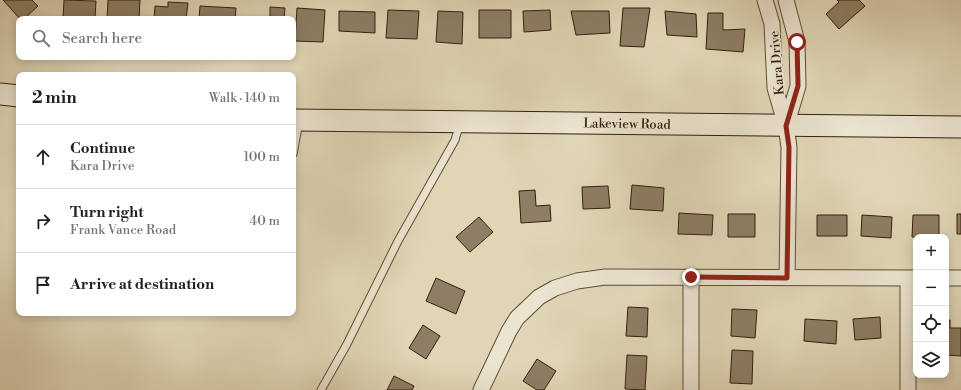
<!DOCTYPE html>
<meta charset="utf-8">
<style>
:root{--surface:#fff;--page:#f2f2f2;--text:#202124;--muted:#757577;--line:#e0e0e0}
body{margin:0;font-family:"Libre Bodoni",serif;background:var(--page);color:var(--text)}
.controls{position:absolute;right:12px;bottom:12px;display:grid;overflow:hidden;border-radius:8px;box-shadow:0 2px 10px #0003}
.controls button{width:36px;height:36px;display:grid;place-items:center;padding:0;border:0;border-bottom:1px solid var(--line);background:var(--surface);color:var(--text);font:20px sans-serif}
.stop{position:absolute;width:12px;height:12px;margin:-9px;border:3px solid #8f2418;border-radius:50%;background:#fff}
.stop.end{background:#8f2418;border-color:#fff;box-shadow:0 1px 4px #0008}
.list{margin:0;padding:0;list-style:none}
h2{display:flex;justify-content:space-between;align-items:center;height:52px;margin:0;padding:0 16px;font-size:17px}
h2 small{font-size:13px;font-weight:400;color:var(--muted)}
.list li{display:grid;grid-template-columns:26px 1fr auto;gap:12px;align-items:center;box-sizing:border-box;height:64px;padding:0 16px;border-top:1px solid var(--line)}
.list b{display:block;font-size:15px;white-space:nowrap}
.list p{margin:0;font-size:13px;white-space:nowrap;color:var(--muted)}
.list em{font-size:13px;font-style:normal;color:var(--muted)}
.icon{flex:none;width:22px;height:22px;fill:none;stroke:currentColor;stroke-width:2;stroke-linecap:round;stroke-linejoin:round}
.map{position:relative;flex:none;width:961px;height:390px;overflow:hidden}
.search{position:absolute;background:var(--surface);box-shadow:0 2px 10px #0003;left:16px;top:16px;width:280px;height:44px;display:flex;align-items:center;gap:10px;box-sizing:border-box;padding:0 14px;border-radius:8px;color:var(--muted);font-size:15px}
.panel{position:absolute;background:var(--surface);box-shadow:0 2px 10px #0003;left:16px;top:72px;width:280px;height:244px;border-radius:8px}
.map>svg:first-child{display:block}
.building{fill:#8d7e65;stroke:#331e0e}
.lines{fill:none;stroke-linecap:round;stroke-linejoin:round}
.lane-casing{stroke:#5e4c38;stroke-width:9}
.street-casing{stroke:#5e4c38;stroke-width:17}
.secondary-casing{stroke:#331e0e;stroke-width:23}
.lane{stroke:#ebe4d0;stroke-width:7}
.street{stroke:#ebe4d0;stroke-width:15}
.secondary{stroke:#ebe4d0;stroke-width:21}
.route{stroke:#8f2418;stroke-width:5}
.labels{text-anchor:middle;stroke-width:3.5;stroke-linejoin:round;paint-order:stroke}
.street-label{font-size:13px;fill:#331e0e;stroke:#ebe4d0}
</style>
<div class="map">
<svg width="961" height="390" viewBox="0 0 961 390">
<rect width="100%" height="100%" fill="#e0d6b6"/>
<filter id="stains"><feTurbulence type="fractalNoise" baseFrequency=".005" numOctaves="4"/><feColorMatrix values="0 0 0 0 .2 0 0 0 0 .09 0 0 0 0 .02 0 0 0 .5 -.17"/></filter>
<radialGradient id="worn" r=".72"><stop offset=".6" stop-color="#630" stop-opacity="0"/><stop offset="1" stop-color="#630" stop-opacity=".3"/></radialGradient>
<path class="building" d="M3 0H32L38 6 24 19H20Z
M64 0 96 1 95 19H63Z
M108 0H140L139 19H107Z
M837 0H859L865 6 839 29 826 14 839 2Z
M168 2 188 3 186 19H154L155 6 168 7Z
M200 6 236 8 235 19H199Z
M270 7 285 8 284 19H270Z
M297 8 325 10 323 42 295 41Z
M623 8H650L644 47 620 46Z
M388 10 419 11 417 39 386 38Z
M479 10H511V38H479Z
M550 10 551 30 524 32 523 11Z
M339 11 375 12V33L339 31Z
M438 11 463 12 462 44 436 42Z
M571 11H609L610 33 576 35Z
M665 11 696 14 697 37 667 35Z
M708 13H723V30L745 29 743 52 706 49Z
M632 185 664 188 663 211 630 209Z
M608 186 610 208 583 209 582 187Z
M535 190 536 206 550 205 551 221 521 223 519 191Z
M679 213 713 215 712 235 678 234Z
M728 214H755V237H728Z
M957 214H961V234H957Z
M817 215H847V236H817Z
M862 215 892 217 891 238 861 236Z
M913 215H939V237H912Z
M479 217 493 232 470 252 456 237Z
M436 278 465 291 456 314 426 301Z
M628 307 648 308 647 337 626 336Z
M732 309 757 310 755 338 731 336Z
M880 317 881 338 855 340 853 319Z
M805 319 837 321 836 344 804 341Z
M946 320H950V328H961V356L946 355Z
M423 325 440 336 426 359 409 348Z
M732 350 753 351 752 384 730 383Z
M627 355 647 356 645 390 625 389Z
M537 359 556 371 544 390H537L523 381Z
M394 376 414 386 412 390H387Z"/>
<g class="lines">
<g class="lane-casing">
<path id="lane" d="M293 154 299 122
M321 390 347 344 398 241 455 140 460 123"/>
</g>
<g class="street-casing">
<path id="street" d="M765 0 772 24 775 88 786 126 789 147 787 278
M786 126 798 86 797 42 786 0
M908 278V390
M946 278H961
M481 390 509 331 517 318 539 297 555 288 577 281 605 277 916 278
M691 390V277"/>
</g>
<g class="secondary-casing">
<path id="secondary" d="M0 94 19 96
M293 120 961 127"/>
</g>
<use href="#lane" class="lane"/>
<use href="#street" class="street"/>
<use href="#secondary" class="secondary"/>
</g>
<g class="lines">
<path class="route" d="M691 277 787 278 789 147 786 126 798 86 797 42"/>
</g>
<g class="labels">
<g class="street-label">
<text transform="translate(776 63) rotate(-95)" y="5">Kara Drive</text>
<text transform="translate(627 123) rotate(1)" y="5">Lakeview Road</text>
</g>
</g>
<rect width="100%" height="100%" filter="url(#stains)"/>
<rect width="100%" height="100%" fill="url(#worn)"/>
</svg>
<div class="controls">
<button>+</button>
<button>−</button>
<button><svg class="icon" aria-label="locate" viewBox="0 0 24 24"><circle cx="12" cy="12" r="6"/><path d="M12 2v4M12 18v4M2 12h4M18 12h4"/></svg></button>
<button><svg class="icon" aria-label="layers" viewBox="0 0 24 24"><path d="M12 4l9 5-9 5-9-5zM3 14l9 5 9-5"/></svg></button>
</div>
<div class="stop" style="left:797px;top:42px"></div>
<div class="stop end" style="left:691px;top:277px"></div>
<div class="search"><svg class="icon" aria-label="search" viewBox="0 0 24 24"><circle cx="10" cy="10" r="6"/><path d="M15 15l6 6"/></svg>Search here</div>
<section class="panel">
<h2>2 min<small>Walk · 140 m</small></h2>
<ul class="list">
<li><svg class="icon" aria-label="ahead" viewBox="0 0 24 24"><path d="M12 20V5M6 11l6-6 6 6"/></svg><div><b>Continue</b><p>Kara Drive</p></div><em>100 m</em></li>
<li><svg class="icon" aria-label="right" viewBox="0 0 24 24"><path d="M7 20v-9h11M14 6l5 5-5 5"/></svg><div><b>Turn right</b><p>Frank Vance Road</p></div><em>40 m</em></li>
<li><svg class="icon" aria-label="arrive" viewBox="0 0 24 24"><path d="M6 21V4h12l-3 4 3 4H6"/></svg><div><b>Arrive at destination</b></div></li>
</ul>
</section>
</div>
